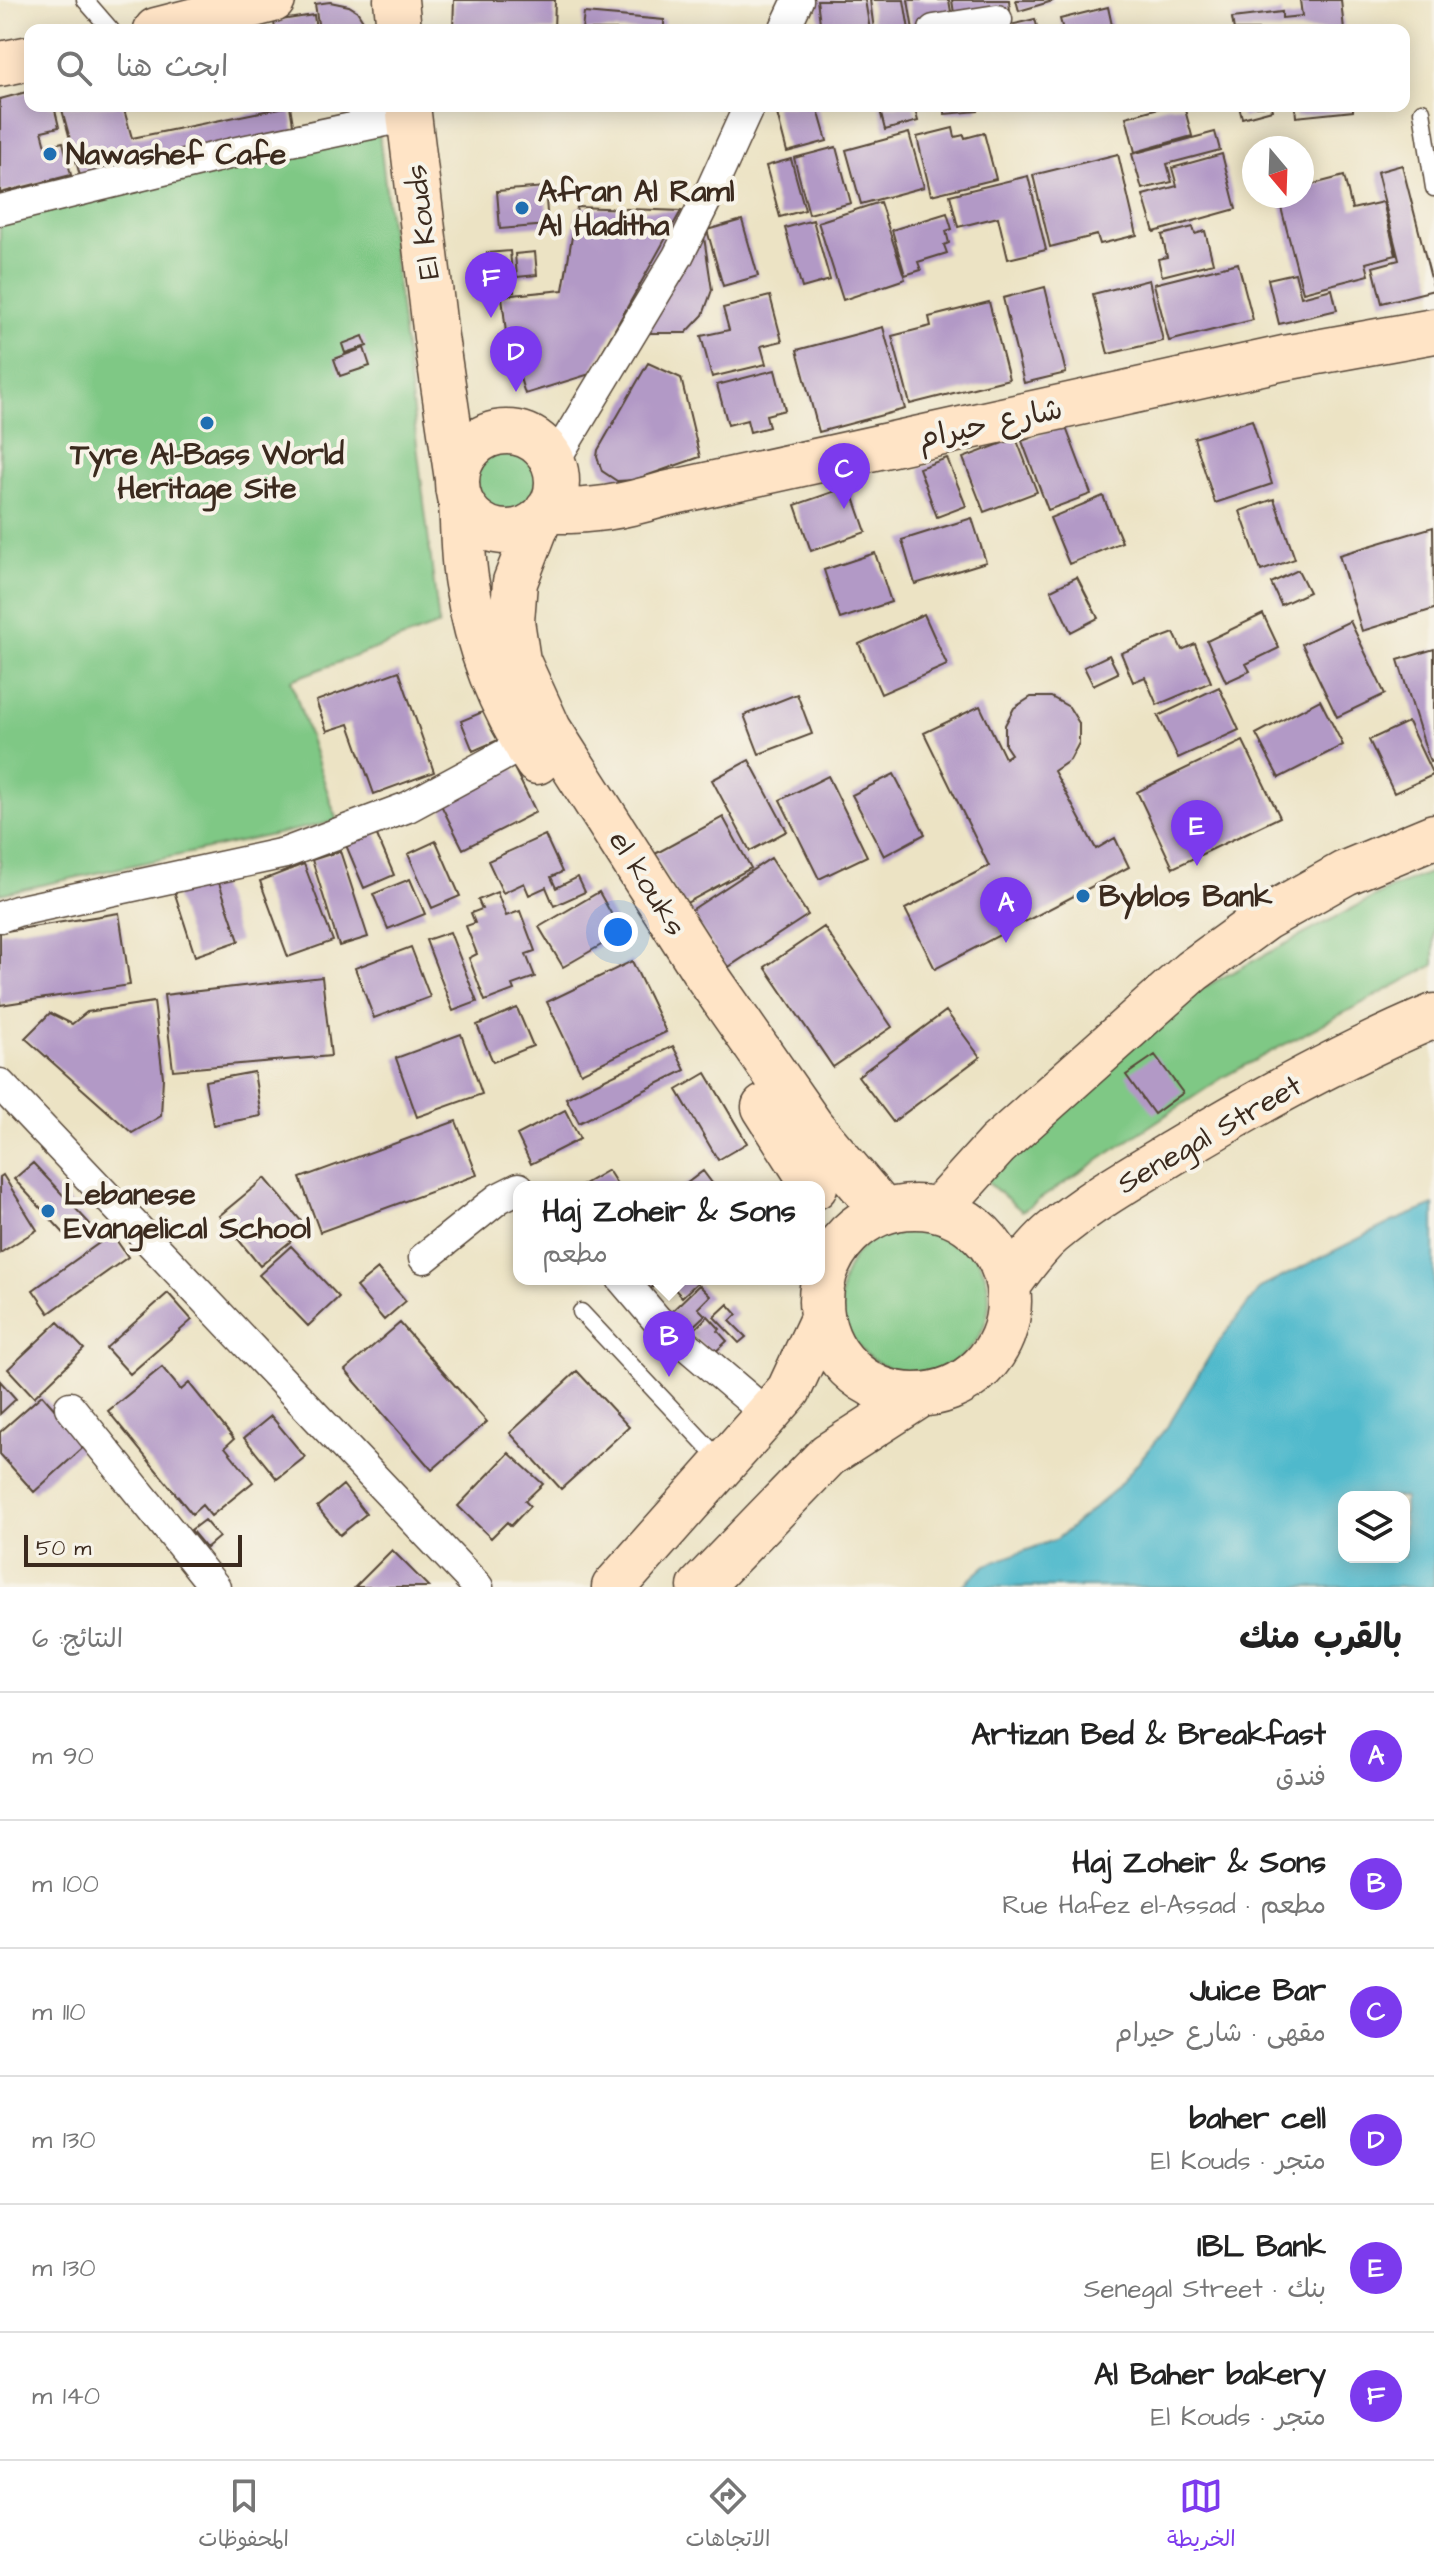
<!DOCTYPE html>
<html lang="ar">
<meta charset="utf-8">
<style>
:root{--surface:#fff;--page:#f6f6f6;--text:#222;--muted:#767676;--line:#e0e0e0;--accent:#7c3aed}
body{margin:0;font-family:"Architects Daughter","Playpen Sans Arabic",sans-serif;background:var(--page);color:var(--text);direction:rtl}
.controls{position:absolute;right:24px;bottom:24px;display:grid;overflow:hidden;border-radius:16px;box-shadow:0 4px 20px #0003}
.controls button{width:72px;height:72px;display:grid;place-items:center;padding:0;border:0;border-bottom:2px solid var(--line);background:var(--surface);color:var(--text);font:40px sans-serif}
.compass{position:absolute;left:1242px;top:136px;width:72px;height:72px;border-radius:50%;background:var(--surface);box-shadow:0 4px 20px #0003;rotate:161deg}
.scale{position:absolute;left:24px;bottom:20px;width:218px;box-sizing:border-box;padding-left:8px;border:4px solid #3b2a1e;border-top:0;font-size:22px;line-height:28px;white-space:nowrap;color:#3b2a1e;-webkit-text-stroke:6px #f7f3e8;paint-order:stroke}
.you{position:absolute;left:618px;top:932px;width:28px;height:28px;margin:-20px;border:6px solid #fff;border-radius:50%;background:#1a73e8;box-shadow:0 0 0 12px #1a73e833}
.badge{display:grid;place-items:center;width:52px;height:52px;border-radius:50%;background:var(--accent);color:#fff;font-size:26px;font-weight:700}
.pin{position:absolute;translate:-50% -66px;filter:drop-shadow(0 2px 4px #0008)}
.pin::after{content:'';position:absolute;top:42px;width:28px;height:24px;background:inherit;clip-path:polygon(0 0,100% 0,50% 100%)}
.popup{position:absolute;left:513px;top:1181px;width:312px;height:104px;box-sizing:border-box;display:grid;place-content:center;border-radius:16px;background:var(--surface);filter:drop-shadow(0 2px 6px #0005);font-size:26px;white-space:nowrap;color:var(--muted)}
.popup b{font-size:30px;color:var(--text)}
.popup::after{content:'';position:absolute;left:50%;top:100%;margin-left:-16px;border:16px solid transparent;border-top-color:var(--surface)}
.list{margin:0;padding:0;list-style:none}
h2{display:flex;justify-content:space-between;align-items:center;height:104px;margin:0;padding:0 32px;font-size:34px}
h2 small{font-size:26px;font-weight:400;color:var(--muted)}
.list li{display:grid;grid-template-columns:52px 1fr auto;gap:24px;align-items:center;box-sizing:border-box;height:128px;padding:0 32px;border-top:2px solid var(--line)}
.list b{display:block;font-size:30px;white-space:nowrap}
.list p{margin:0;font-size:26px;white-space:nowrap;color:var(--muted)}
.list em{font-size:26px;font-style:normal;color:var(--muted)}
.icon{flex:none;width:44px;height:44px;fill:none;stroke:currentColor;stroke-width:2;stroke-linecap:round;stroke-linejoin:round}
.map{position:relative;flex:none;width:1434px;height:1587px;overflow:hidden;direction:ltr}
.search{position:absolute;background:var(--surface);box-shadow:0 4px 20px #0003;left:24px;right:24px;top:24px;height:88px;display:flex;align-items:center;gap:20px;box-sizing:border-box;padding:0 28px;border-radius:16px;color:var(--muted);font-size:30px}
.sheet{height:872px;background:var(--surface)}
nav{display:flex;justify-content:space-around;align-items:center;box-sizing:border-box;height:112px;border-top:2px solid var(--line);background:var(--surface);font-size:22px;color:var(--muted)}
nav a{display:grid;justify-items:center;gap:4px}
nav .on{color:var(--accent)}
.map>svg:first-child{display:block}
.green{fill:#7fc885;stroke:#5d7952;stroke-width:2}
.water{fill:#4fb9cc;stroke:#457275;stroke-width:2;fill-rule:evenodd}
.building{fill:#b299c6}
.lines{fill:none;stroke-linecap:round;stroke-linejoin:round}
.lane-casing{stroke:#564637;stroke-width:19}
.street-casing{stroke:#564637;stroke-width:33}
.secondary-casing{stroke:#564637;stroke-width:47}
.lane{stroke:#fff;stroke-width:16}
.street{stroke:#fff;stroke-width:30}
.secondary{stroke:#ffe4c6;stroke-width:44}
.poi-dot{fill:#1f6fb2;stroke:#f7f3e8;stroke-width:3}
.labels{text-anchor:middle;stroke-width:8;stroke-linejoin:round;paint-order:stroke}
.poi-label{font-size:30px;font-weight:bold;fill:#3b2a1e;stroke:#f7f3e8;text-anchor:start}
.street-label{font-size:30px;fill:#3b2a1e;stroke:#f7f3e8}
</style>
<div class="map">
<svg width="1434" height="1587" viewBox="0 0 1434 1587">
<rect width="100%" height="100%" fill="#f7f3e8"/>
<filter id="ink" filterUnits="userSpaceOnUse"><feTurbulence type="fractalNoise" baseFrequency=".0125" numOctaves="2"/><feDisplacementMap in="SourceGraphic" scale="16" xChannelSelector="R" yChannelSelector="G"/><feConvolveMatrix kernelMatrix="1 2 1 2 8 2 1 2 1" color-interpolation-filters="sRGB"/></filter>
<filter id="wash" filterUnits="userSpaceOnUse"><feTurbulence type="fractalNoise" baseFrequency=".006" numOctaves="4" result="noise"/><feDisplacementMap in="SourceGraphic" scale="32" xChannelSelector="R" yChannelSelector="G"/><feGaussianBlur stdDeviation="1.8" result="paint"/><feColorMatrix in="noise" values="0 0 0 0 0 0 0 0 0 0 0 0 0 0 0 0 0 1.4 0 .05"/><feComposite in="paint" operator="in"/></filter>
<g filter="url(#wash)">
<rect width="100%" height="100%" fill="#ece3c4"/>
<path class="green" d="M379 134 439 625 291 680 337 821 0 894V221Z
M477 480a30 30 0 1 1 60 0a30 30 0 1 1-60 0Z
M1434 871V965L1225 1076 1022 1211 981 1177 1195 992 1391 888Z
M841 1299a74 74 0 1 1 148 0a74 74 0 1 1-148 0Z"/>
<path class="water" d="M1434 1205V1587H961L986 1565 1057 1539 1116 1489 1167 1427 1215 1347 1260 1288 1392 1222ZM1344 1497H1404V1557H1344Z"/>
<g id="blocks">
<path class="building" d="M454 0H555L554 30H453Z
M817 0H865L870 30H821Z
M870 0H904L909 30H874Z
M908 0H949L953 24 913 30Z
M952 0H1009L1010 11 955 20Z
M1016 0H1053V1L1019 11Z
M1300 0H1341L1344 30H1234L1232 18 1282 12V18L1302 16Z
M330 2 349 6 357 11 369 30H319L315 4Z
M1108 7 1113 30H1063L1060 19Z
M584 13 664 20V30H582Z
M314 15 316 30H275L274 21Z
M1035 19 1038 30H994V29Z
M30 91V106H54L59 127 42 131 46 146 63 142 71 175 0 193V99Z
M61 106H123L132 138 290 106 295 136 82 183Z
M775 106H817L827 141 787 152Z
M879 106H914L918 121 885 130Z
M945 106H977L978 111 945 114Z
M1166 106H1184L1192 136 1135 152 1126 117Z
M1239 106H1271L1272 110 1242 118Z
M1295 106H1353V111L1296 117Z
M953 128 955 137 964 135 965 138 984 133 996 179 931 195 917 137Z
M1215 132 1220 150 1167 164 1172 182 1142 189 1132 154Z
M909 133 924 187 861 204 846 150Z
M836 147 851 203 809 214 794 158Z
M1118 154 1137 235 1100 244 1097 235 1050 247 1033 175Z
M1222 154 1236 209 1154 232 1143 195 1177 186 1172 168Z
M791 159 805 210 780 217 766 166Z
M1402 165 1434 290 1382 303 1373 267 1399 260 1377 172Z
M1028 176 1046 250 1008 259 998 217 958 227 950 195Z
M1344 176 1352 209 1383 202 1396 255 1366 263 1369 275 1303 292 1278 196H1302V187Z
M545 187 548 225 500 229 497 191Z
M880 202 905 279 843 300 818 222Z
M577 207 681 211 590 374 525 394 506 333 502 296 563 290Z
M947 213 952 229 946 231 949 243 944 245 947 253 918 262 921 270 905 275 892 230Z
M742 220 758 276 723 286 707 230Z
M813 220 830 280 802 288 785 228Z
M702 224 712 290 703 315 686 333H643Z
M1193 227 1195 234 1205 231 1213 263 1162 276 1158 259 1167 257 1162 235Z
M510 251 512 273 489 275 487 253Z
M535 252 537 275 517 277 515 254Z
M1238 263 1253 320 1169 341 1154 284Z
M1295 273 1301 297 1332 289 1337 310 1279 324 1268 279Z
M513 277 514 292 492 293 490 279Z
M1149 280 1163 341 1108 354 1093 294Z
M1045 287 1066 373 1024 383 1003 298Z
M770 296 782 341 761 346 766 364 712 377 701 336 729 330 723 308Z
M989 302 1009 379 910 404 892 336 931 326 929 317Z
M883 327 905 409 819 432 797 350Z
M363 336 367 346 345 353 342 344Z
M364 348 370 366 340 376 334 359Z
M648 363 681 378 700 457 634 480 617 481 602 471 597 457 598 450Z
M775 370 785 410 766 415 769 427 750 432 747 420 728 425 717 385Z
M1252 420 1272 484 1215 503 1194 438Z
M1065 425 1091 494 1048 510 1022 441Z
M1016 438 1037 492 984 512 963 458Z
M947 458 966 506 937 517 919 468Z
M850 486 866 532 811 551 795 505Z
M1103 496 1122 542 1069 564 1050 518Z
M1274 499 1295 559 1261 571 1240 511Z
M972 518 986 562 915 584 902 540Z
M1433 527 1434 609 1362 631 1339 555Z
M875 553 891 602 840 619 824 570Z
M1298 570 1309 592 1281 605 1271 583Z
M1077 577 1098 618 1071 632 1051 590Z
M924 614 947 665 881 694 859 644Z
M1263 614 1279 648 1246 664 1250 671 1226 682 1207 641Z
M1350 621 1385 694 1337 717 1302 644Z
M1174 633 1182 650 1195 644 1211 682 1157 705 1145 677 1133 682 1121 653Z
M1434 649V761L1430 762 1398 660Z
M1109 655 1118 673 1093 685 1084 667Z
M399 671 434 772 374 794 349 724 327 731 316 701Z
M1219 687 1239 730 1178 758 1158 716Z
M797 694 812 734 759 754 744 715Z
M1031 697H1051L1069 707 1079 723V743L1070 760 1054 771 1096 849 1115 838 1129 867 935 969 905 909 989 866 924 733 980 706 1005 758 1011 754 1005 745V725L1014 708Z
M1320 700 1343 745 1279 778 1256 734Z
M485 711 498 740 473 751 461 721Z
M1408 722 1433 775 1394 793 1369 740Z
M1243 741 1280 817 1173 868 1137 792Z
M749 760 787 831 750 851 712 780Z
M511 762 536 812 463 849 438 799Z
M894 774 925 834 884 856 852 795Z
M828 776 867 856 819 879 780 800Z
M723 817 751 868 683 905 655 854Z
M373 826 394 875 364 888 343 838Z
M545 835 562 872 551 877 556 888 578 877 585 892 554 906 546 887 529 895 524 883 503 893 488 861Z
M436 841 460 896 432 908 408 854Z
M340 851 368 937 339 946 312 860Z
M771 858 808 915 727 968 690 911Z
M304 864 333 941 288 957 260 881Z
M217 877 239 941 195 956 174 891Z
M410 879 425 914 388 929 373 894Z
M497 892 506 916 520 911 535 951 526 954 535 977 512 985 514 990 485 1001 469 958 477 954 466 926 475 923 471 913 482 909 478 900Z
M599 892 622 933 563 967 539 927Z
M119 913 130 985 0 1005V932Z
M824 927 892 1027 833 1067 765 967Z
M450 932 477 1002 453 1011 426 940Z
M411 947 430 997 374 1018 355 968Z
M632 961 666 1032 581 1073 547 1002Z
M322 977 331 1056 173 1070 164 995Z
M154 1002 163 1077 161 1116 132 1133 25 1038 50 1013 72 1024 87 1012Z
M517 1008 533 1046 493 1062 477 1025Z
M946 1011 980 1057 893 1122 858 1076Z
M461 1034 482 1094 417 1117 396 1058Z
M673 1046 685 1070 579 1123 566 1098Z
M1155 1055 1183 1093 1154 1114 1126 1075Z
M254 1072 261 1116 213 1125 205 1081Z
M706 1073 747 1143 718 1160 677 1090Z
M565 1110 580 1139 531 1164 517 1135Z
M456 1121 477 1175 320 1232 300 1178Z
M33 1163 90 1224 71 1241 14 1179Z
M608 1170 617 1184 613 1187H579Z
M703 1171 715 1187H682Z
M3 1175 37 1230 0 1253V1177Z
M265 1178 307 1228 260 1266 219 1216Z
M112 1234 128 1257 49 1313 33 1290Z
M291 1246 339 1297 308 1326 259 1275Z
M378 1269 406 1301 384 1320 356 1287Z
M630 1279H661L645 1294Z
M675 1279H701L682 1297 670 1284Z
M699 1285 710 1296 698 1308 705 1315 685 1334 668 1315Z
M168 1293 192 1320 130 1374 106 1348Z
M728 1304 737 1314 730 1321 746 1337 739 1343 714 1317Z
M708 1316 720 1329 718 1331 727 1341 712 1355 691 1333Z
M58 1322 84 1349 34 1397 8 1369Z
M400 1323 487 1422 432 1470 345 1370Z
M162 1367 181 1390 189 1383 234 1439 225 1447 253 1482 211 1516 202 1505 192 1514 108 1411Z
M577 1371 629 1427 561 1489 510 1433Z
M0 1381 16 1399 0 1414Z
M42 1395 86 1445 34 1492 0 1454V1432Z
M271 1416 305 1457 277 1479 244 1438Z
M509 1453 543 1484 525 1501 530 1506 511 1526 507 1522 491 1538 458 1506Z
M343 1485 366 1514 340 1535 317 1507Z
M204 1520 219 1537 206 1548 191 1530Z
M392 1550 429 1587H355Z"/>
</g>
</g>
<g filter="url(#ink)">
<use href="#blocks" fill-opacity="0" stroke="#564637" stroke-width="2"/>
<g class="lines">
<g class="lane-casing">
<path id="lane" d="M85 0 111 30
M1422 111 1434 188
M581 1312 723 1463"/>
</g>
<g class="street-casing">
<path id="street" d="M784 30 798 0
M934 30 997 20
M0 210 233 153 409 116
M553 463 678 256 709 194 749 106
M0 917 17 911 285 853 408 807 541 735
M0 1084 478 1587
M424 1258 499 1198 519 1188
M622 1279 657 1320 768 1415
M70 1407 215 1587"/>
</g>
<g class="secondary-casing">
<path id="secondary" d="M396 0 399 30
M156 30 273 0
M0 64 30 58
M408 106 436 337 457 479
M457 482a50 50 0 1 1 100 0a50 50 0 1 1-100 0Z
M461 504C463 530 462 558 467 584 477 649 501 708 537 762
M547 511C592 512 622 507 665 494L1284 358 1434 331
M539 520 515 582 512 621 518 661 549 729 707 976 812 1127 884 1212
M764 1107 815 1187
M821 1301a94 94 0 1 1 188 0a94 94 0 1 1-188 0Z
M939 1209 997 1145 1192 971 1265 918 1345 873 1434 836
M1008 1286C1021 1268 1034 1249 1051 1234 1088 1202 1132 1177 1174 1152 1257 1102 1344 1054 1434 1016
M614 1587 789 1390 822 1319
M700 1587 828 1455 921 1395"/>
</g>
<use href="#lane" class="lane"/>
<use href="#street" class="street"/>
<use href="#secondary" class="secondary"/>
</g>
</g>
<g class="poi-dot">
<circle cx="50" cy="154" r="8"/>
<circle cx="522" cy="208" r="8"/>
<circle cx="207" cy="423" r="8"/>
<circle cx="1083" cy="896" r="8"/>
<circle cx="48" cy="1211" r="8"/>
</g>
<g class="labels">
<g class="poi-label">
<text x="66" y="164">Nawashef Cafe</text>
<text x="538" y="201">Afran Al Raml<tspan x="538" dy="34">Al Haditha</tspan></text>
<text x="207" y="464" text-anchor="middle">Tyre Al-Bass World<tspan x="207" dy="34">Heritage Site</tspan></text>
<text x="1099" y="906">Byblos Bank</text>
<text x="64" y="1204">Lebanese<tspan x="64" dy="34">Evangelical School</tspan></text>
</g>
<g class="street-label">
<text transform="translate(422 222) rotate(-97)" y="10">El Kouds</text>
<text transform="translate(990 423) rotate(-12)" y="10">شارع حيرام</text>
<text transform="translate(648 883) rotate(58)" y="10">el kouks</text>
<text transform="translate(1209 1134) rotate(-30)" y="10">Senegal Street</text>
</g>
</g>
</svg>
<div class="controls">
<button><svg class="icon" aria-label="layers" viewBox="0 0 24 24"><path d="M12 4l9 5-9 5-9-5zM3 14l9 5 9-5"/></svg></button>
</div>
<svg class="compass" viewBox="-18 -18 36 36"><path d="M0-13l5 13h-10z" fill="#e53935"/><path d="M0 13l5-13h-10z" fill="#767676"/></svg>
<div class="scale">50 m</div>
<div class="you"></div>
<div class="pin badge" style="left:1006px;top:943px">A</div>
<div class="pin badge" style="left:669px;top:1377px">B</div>
<div class="popup"><b>Haj Zoheir &amp; Sons</b>مطعم</div>
<div class="pin badge" style="left:844px;top:509px">C</div>
<div class="pin badge" style="left:516px;top:392px">D</div>
<div class="pin badge" style="left:1197px;top:866px">E</div>
<div class="pin badge" style="left:491px;top:318px">F</div>
<div class="search"><svg class="icon" aria-label="search" viewBox="0 0 24 24"><circle cx="10" cy="10" r="6"/><path d="M15 15l6 6"/></svg>ابحث هنا</div>
</div>
<section class="sheet">
<h2>بالقرب منك<small>النتائج: 6</small></h2>
<ul class="list">
<li><span class="badge">A</span><div><b>Artizan Bed &amp; Breakfast</b><p>فندق</p></div><em>90 m</em></li>
<li><span class="badge">B</span><div><b>Haj Zoheir &amp; Sons</b><p>مطعم · Rue Hafez el-Assad</p></div><em>100 m</em></li>
<li><span class="badge">C</span><div><b>Juice Bar</b><p>مقهى · شارع حيرام</p></div><em>110 m</em></li>
<li><span class="badge">D</span><div><b>baher cell</b><p>متجر · El Kouds</p></div><em>130 m</em></li>
<li><span class="badge">E</span><div><b>IBL Bank</b><p>بنك · Senegal Street</p></div><em>130 m</em></li>
<li><span class="badge">F</span><div><b>Al Baher bakery</b><p>متجر · El Kouds</p></div><em>140 m</em></li>
</ul>
</section>
<nav>
<a class="on"><svg class="icon" aria-label="map" viewBox="0 0 24 24"><path d="M3 6l6-2 6 2 6-2v14l-6 2-6-2-6 2zM9 4v14M15 6v14"/></svg>الخريطة</a>
<a><svg class="icon" aria-label="directions" viewBox="0 0 24 24"><path d="M12 3l9 9-9 9-9-9zM9 14v-3h6M13 9l2 2-2 2"/></svg>الاتجاهات</a>
<a><svg class="icon" aria-label="saved" viewBox="0 0 24 24"><path d="M7 4h10v16l-5-4-5 4z"/></svg>المحفوظات</a>
</nav>
